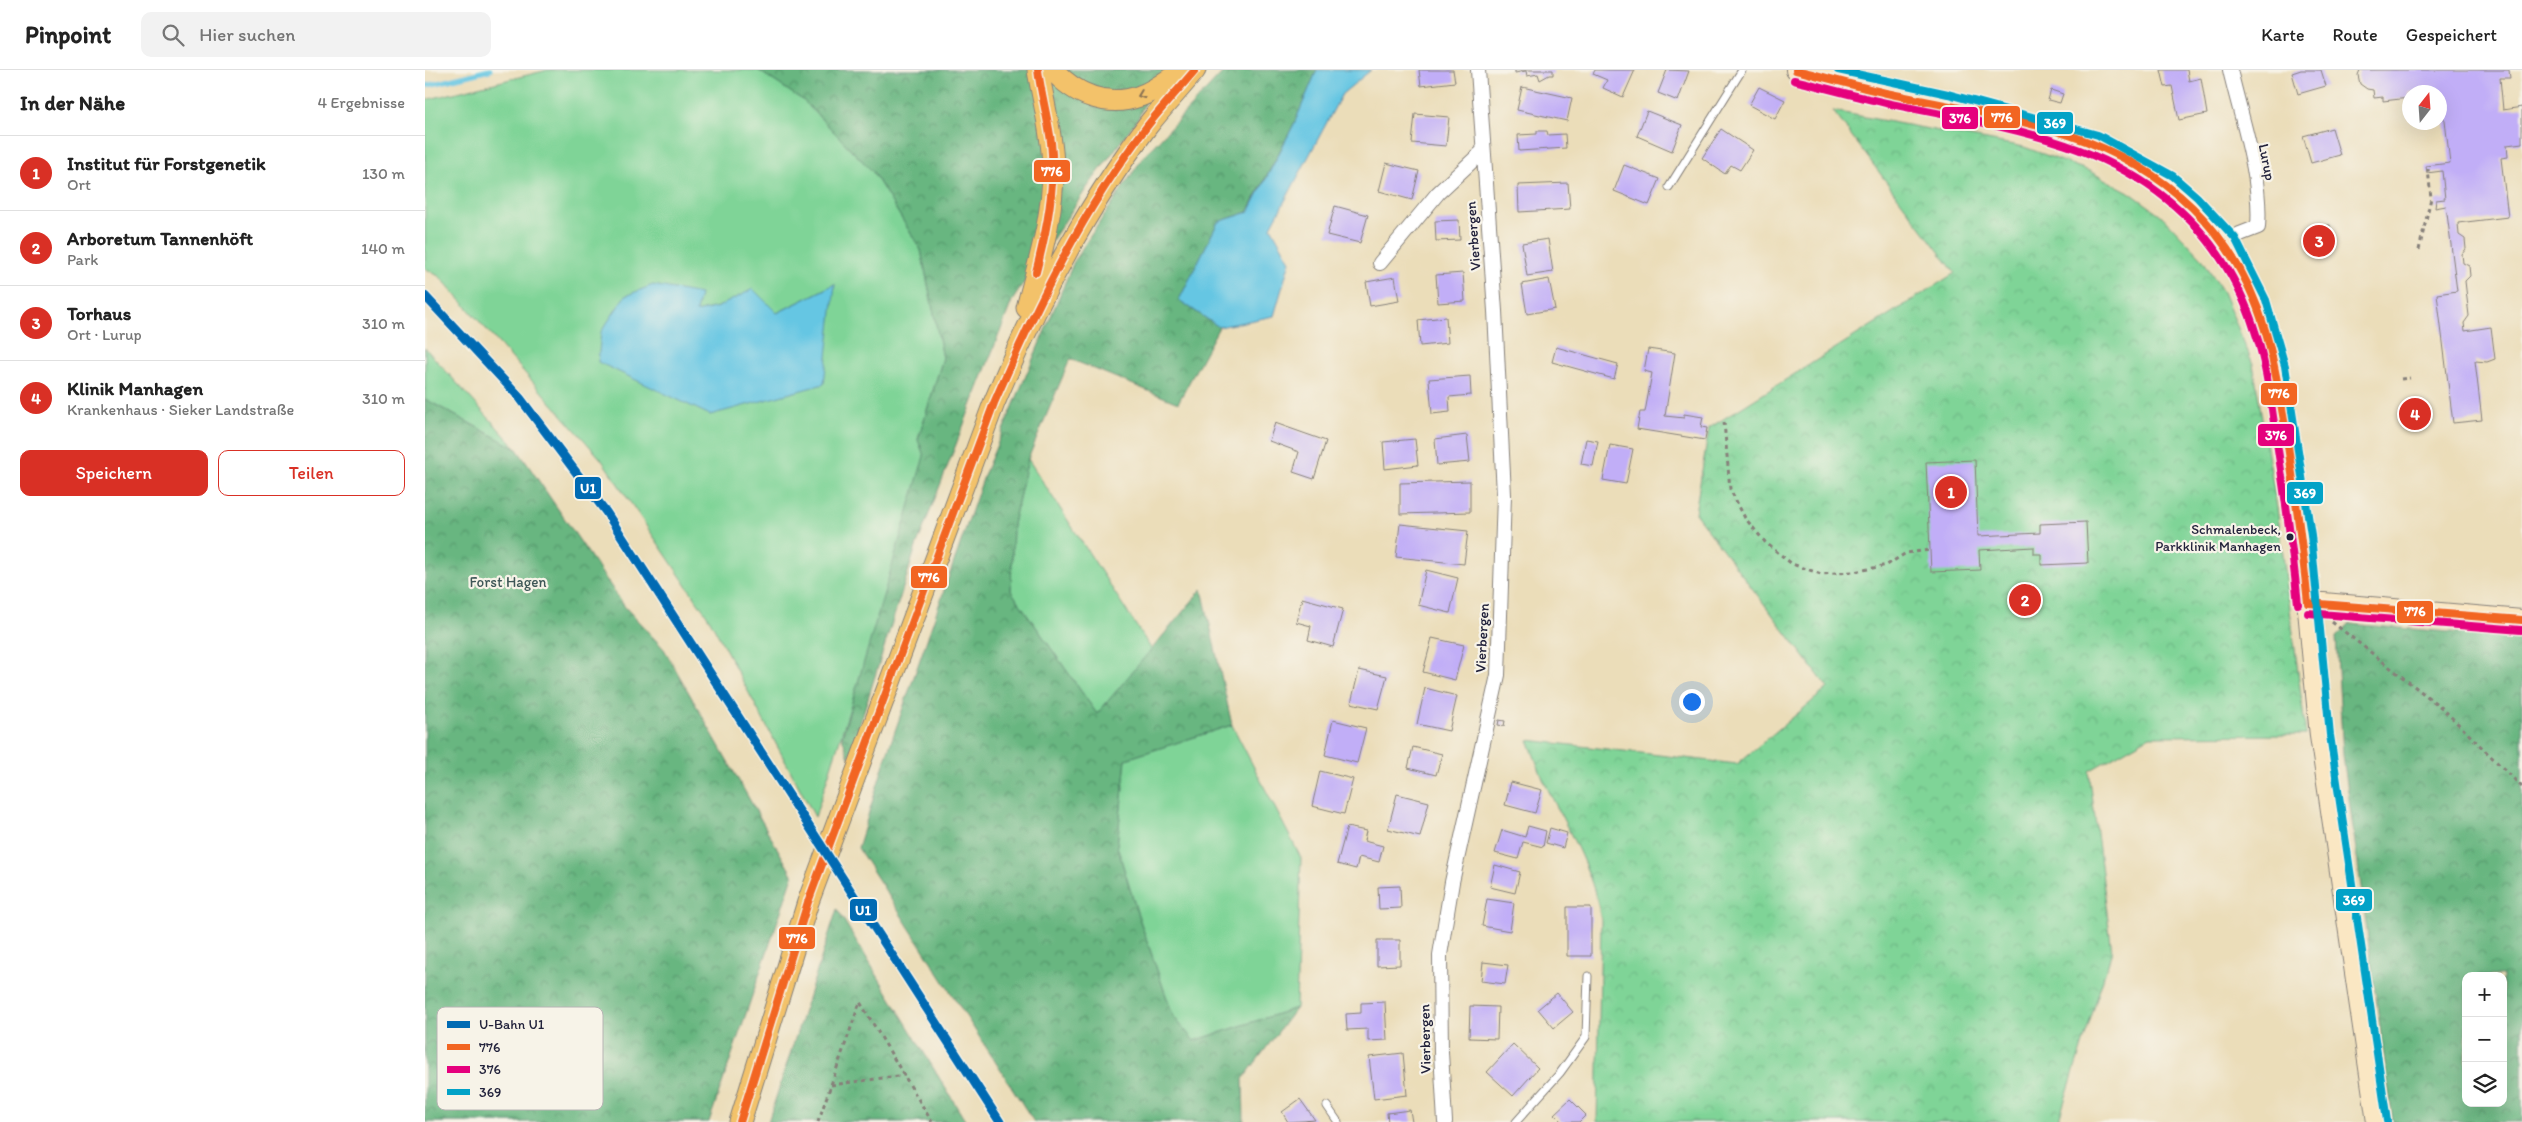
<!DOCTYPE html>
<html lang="de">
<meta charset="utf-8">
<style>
:root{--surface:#fff;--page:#f2f2f2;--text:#222;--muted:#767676;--line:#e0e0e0;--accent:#d93025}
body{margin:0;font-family:Itim,sans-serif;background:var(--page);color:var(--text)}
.controls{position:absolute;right:15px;bottom:15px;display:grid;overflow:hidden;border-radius:10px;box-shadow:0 5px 20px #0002}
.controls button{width:45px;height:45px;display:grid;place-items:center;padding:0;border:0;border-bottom:1px solid var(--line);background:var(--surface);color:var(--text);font:25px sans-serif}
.compass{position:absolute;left:1977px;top:15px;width:45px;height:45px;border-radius:50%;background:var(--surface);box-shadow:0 5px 20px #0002;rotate:17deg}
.you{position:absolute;left:1266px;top:631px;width:18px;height:18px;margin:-12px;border:4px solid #fff;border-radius:50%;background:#1a73e8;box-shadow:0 0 0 8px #1a73e833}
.badge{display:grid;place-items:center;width:32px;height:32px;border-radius:50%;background:var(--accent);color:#fff;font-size:16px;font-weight:700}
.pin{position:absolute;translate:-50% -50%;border:2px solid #fff;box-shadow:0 1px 5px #0006}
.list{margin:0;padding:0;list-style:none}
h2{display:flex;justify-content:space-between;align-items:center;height:65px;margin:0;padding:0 20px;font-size:21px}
h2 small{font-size:16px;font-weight:400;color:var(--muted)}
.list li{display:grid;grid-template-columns:32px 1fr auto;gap:15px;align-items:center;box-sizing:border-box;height:75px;padding:0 20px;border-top:1px solid var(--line)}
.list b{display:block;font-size:19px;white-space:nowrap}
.list p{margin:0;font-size:16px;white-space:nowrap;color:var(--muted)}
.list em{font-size:16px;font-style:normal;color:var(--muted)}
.actions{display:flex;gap:10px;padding:15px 20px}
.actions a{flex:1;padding:11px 0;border:1px solid var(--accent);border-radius:10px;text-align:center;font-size:18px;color:var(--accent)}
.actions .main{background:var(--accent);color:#fff}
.icon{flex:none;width:28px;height:28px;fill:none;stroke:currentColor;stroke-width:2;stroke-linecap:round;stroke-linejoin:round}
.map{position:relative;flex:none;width:2097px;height:1052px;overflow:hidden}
header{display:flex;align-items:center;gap:30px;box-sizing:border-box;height:70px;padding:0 25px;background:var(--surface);border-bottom:1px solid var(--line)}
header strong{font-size:24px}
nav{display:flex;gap:28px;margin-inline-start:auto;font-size:18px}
.search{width:350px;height:45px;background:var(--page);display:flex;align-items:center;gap:12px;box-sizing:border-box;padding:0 18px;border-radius:10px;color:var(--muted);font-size:19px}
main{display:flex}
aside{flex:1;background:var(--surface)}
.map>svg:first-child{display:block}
.green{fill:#7fd497;stroke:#507b69;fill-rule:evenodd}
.forest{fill:url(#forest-crowns);stroke:#446c5e;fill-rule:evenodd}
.park{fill:url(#park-crowns);stroke:#507b69}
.water{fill:#65c6e3;stroke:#44748f}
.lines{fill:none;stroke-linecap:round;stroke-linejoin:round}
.stream{stroke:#65c6e3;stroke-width:5}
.building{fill:#c1aef7}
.lane-casing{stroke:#86807a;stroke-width:9}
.street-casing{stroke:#86807a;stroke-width:16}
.secondary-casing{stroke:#86807a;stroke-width:22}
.primary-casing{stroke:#86807a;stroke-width:23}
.path{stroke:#86807a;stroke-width:3;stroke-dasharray:4 4;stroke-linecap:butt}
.lane{stroke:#fff;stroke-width:7}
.street{stroke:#fff;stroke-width:14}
.secondary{stroke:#fae7c3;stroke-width:20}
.primary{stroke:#f3c26a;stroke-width:21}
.bus-1-casing{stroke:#f7f3e8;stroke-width:11}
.bus-2-casing{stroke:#f7f3e8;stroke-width:11}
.bus-3-casing{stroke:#f7f3e8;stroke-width:11}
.bus-1{stroke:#f26522;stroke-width:8}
.bus-2{stroke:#e5007d;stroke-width:8}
.bus-3{stroke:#02a2c7;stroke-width:8}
.metro-1-casing{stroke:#f7f3e8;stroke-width:12}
.metro-1{stroke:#006ab3;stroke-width:9}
.oneway{stroke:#8a7252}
.bus-dot{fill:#22223b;stroke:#f7f3e8;stroke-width:2}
.labels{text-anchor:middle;stroke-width:4.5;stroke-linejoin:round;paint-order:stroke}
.bus-label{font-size:14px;fill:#22223b;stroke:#f7f3e8;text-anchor:end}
.street-label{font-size:15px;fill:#22223b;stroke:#f7f3e8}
.park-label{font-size:15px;fill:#3e5757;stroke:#f7f3e8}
.key{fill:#f7f3e8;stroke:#b7b4b4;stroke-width:1}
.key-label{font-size:14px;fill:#22223b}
.line-badge{stroke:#f7f3e8;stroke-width:2}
.badge-label{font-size:14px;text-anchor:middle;font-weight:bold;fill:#fff}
</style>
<header>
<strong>Pinpoint</strong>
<div class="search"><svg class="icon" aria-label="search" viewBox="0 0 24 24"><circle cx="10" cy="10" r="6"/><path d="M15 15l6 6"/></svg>Hier suchen</div>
<nav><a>Karte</a><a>Route</a><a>Gespeichert</a></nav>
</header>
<main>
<aside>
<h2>In der Nähe<small>4 Ergebnisse</small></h2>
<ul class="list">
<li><span class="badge">1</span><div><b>Institut für Forstgenetik</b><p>Ort</p></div><em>130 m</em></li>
<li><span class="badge">2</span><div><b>Arboretum Tannenhöft</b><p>Park</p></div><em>140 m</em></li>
<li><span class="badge">3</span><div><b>Torhaus</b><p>Ort · Lurup</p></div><em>310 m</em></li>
<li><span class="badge">4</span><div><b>Klinik Manhagen</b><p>Krankenhaus · Sieker Landstraße</p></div><em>310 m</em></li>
</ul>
<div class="actions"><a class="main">Speichern</a><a>Teilen</a></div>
</aside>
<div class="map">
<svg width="2097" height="1052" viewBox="0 0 2097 1052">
<defs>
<pattern id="forest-crowns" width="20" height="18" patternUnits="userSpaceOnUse" patternTransform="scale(1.25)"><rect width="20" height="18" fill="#67b680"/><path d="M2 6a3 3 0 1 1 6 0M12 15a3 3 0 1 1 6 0" fill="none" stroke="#54946a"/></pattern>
<pattern id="park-crowns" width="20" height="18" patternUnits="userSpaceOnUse" patternTransform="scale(1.25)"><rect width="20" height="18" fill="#7fd497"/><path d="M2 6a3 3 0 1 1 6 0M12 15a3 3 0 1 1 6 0" fill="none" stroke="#6db683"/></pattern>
</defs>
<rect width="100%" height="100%" fill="#f7f3e8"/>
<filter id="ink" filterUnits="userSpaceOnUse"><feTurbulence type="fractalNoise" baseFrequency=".02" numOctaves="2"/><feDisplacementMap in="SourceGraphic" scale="10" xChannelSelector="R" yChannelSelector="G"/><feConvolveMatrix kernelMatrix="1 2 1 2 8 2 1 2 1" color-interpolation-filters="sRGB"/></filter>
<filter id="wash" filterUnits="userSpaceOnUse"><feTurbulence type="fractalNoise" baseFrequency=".0096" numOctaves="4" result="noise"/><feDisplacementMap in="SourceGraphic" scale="20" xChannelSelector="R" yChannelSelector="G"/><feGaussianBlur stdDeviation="1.12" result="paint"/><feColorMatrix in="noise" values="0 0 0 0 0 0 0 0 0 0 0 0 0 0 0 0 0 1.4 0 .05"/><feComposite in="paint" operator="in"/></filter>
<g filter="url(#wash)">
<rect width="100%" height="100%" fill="#ebddb9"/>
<path class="green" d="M123 0H333L379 31 448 102 496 180 518 288 493 369 500 385 441 588 390 747 285 550 176 389 15 207 0 198V30ZM410 214 285 345 271 242 293 237 328 220 352 243Z
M0 278 92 379 0 329Z
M603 389 727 580 672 644 586 521 588 454Z
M807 655 876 788 871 938 769 971 748 946 712 842 692 776 701 689Z"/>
<path class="forest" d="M333 0H740L727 13 714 47 661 119 587 231 491 477 424 688 417 667 499 386 493 370 518 288 496 180 448 102 379 31Z
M800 0H892L869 54 823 142 793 152 754 230 794 257 753 333 645 289 603 389 588 454 586 521 672 644 777 519 807 655 701 689 692 776 712 842 748 946 769 971 871 938 818 1009 819 1052H609L433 778 463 681 560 403 650 189 719 86Z
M0 329 92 379 200 537 239 579 368 806 284 1052H0Z
M1924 554 2050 564 2097 565V1052H1968L1918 685 1911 567ZM2041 906H2078V1033H2041Z
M412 839 541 1052H343Z"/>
<path class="park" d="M1408 41 1599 77 1664 101 1704 122 1736 145 1776 187 1798 222 1828 294 1852 438 1881 665 1725 666 1664 701 1687 881 1633 1052H1172L1176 850C1168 798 1140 756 1118 709 1113 696 1108 683 1103 670L1312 694 1403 618 1270 443 1284 358 1530 203Z"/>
<path class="water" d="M892 0H946L917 24 846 157 865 191 849 246 794 257 754 230 793 152 824 142 869 54Z
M410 214 399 314 285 345 173 292 176 262 200 226 228 215 275 224 271 242 293 237 328 219 352 243Z"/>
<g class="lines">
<path class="stream" d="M0 16 65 0"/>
</g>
<g id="blocks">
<path class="building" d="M994 0H1028L1030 12 996 16Z
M1090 0H1128V5H1124L1115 10 1113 4 1102 6 1101 1 1090 3Z
M1170 0H1210L1198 27 1178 18 1182 10 1168 4Z
M1242 0 1264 1 1253 31 1233 23Z
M1736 0H1762L1764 11 1776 8 1782 44 1754 50 1747 16 1740 17Z
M1876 0H1896L1901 16 1873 24 1867 3Z
M1935 0H2084L2085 8H2075L2078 40 2097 37V73L2082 75 2083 87 2076 88 2083 147 2033 153 2034 165 2040 169 2041 179 2037 184 2038 193 2044 196 2045 206 2040 211 2044 246 2039 253 2040 261 2066 257 2070 289 2062 292 2050 291 2057 350 2028 353 2012 224 2032 221 2021 136 2010 138 2011 130 2020 129 2017 101 2002 103 2001 96 2025 93 2020 51 2014 37V22H1984V28L1958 31V27L1949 28 1948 20 1942 19 1935 14 1933 5Z
M1097 17 1147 28 1142 51 1092 40Z
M1334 17 1360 30 1350 49 1324 35Z
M1626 20 1638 24 1635 33 1623 30Z
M1222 41 1257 55 1247 81 1212 66Z
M990 44 1024 47 1021 76 987 73Z
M1907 58 1915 85 1886 93 1878 66Z
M1296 59 1328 80 1315 100 1306 95 1300 104 1277 88Z
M1112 61H1122L1123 65 1140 64 1141 78 1094 81 1093 65 1112 64Z
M961 93 994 101 987 130 954 121Z
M1199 95 1235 109 1224 135 1189 121Z
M1143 113 1145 139 1094 142 1093 115Z
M910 136 943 145 935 173 902 165Z
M1034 150 1035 170 1011 171 1010 151Z
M1905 155V166H1900L1901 176 1887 177 1886 157Z
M1123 169 1128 202 1102 206 1097 173Z
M1038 203 1040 231 1013 233 1011 205Z
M970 207 974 231 945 236 941 212Z
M1124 209 1130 239 1102 244 1097 214Z
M1021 247 1023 273 995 276 993 250Z
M1131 277 1193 294 1189 309 1127 292Z
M1223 279 1250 283 1240 346 1259 348V344L1278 347 1276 357 1282 358 1280 370 1212 359 1215 342H1220L1227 303 1219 301Z
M1045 306 1046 325 1024 327 1025 342 1007 344 1004 309Z
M850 353 901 371 889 409 868 402 874 382 844 371Z
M1042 365 1045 392 1012 395 1010 369Z
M990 369 993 395 960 399 958 372Z
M1161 369 1173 371 1168 396 1156 394Z
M1185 375 1208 379 1201 414 1178 410Z
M1550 390 1553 466 1615 463V454L1661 452 1663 493 1616 495V484H1609V477L1554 480 1555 500 1506 502 1501 392Z
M1045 411V442L975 444V413Z
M975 454 1043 461 1039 494 971 487Z
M1001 500 1033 508 1025 543 993 535Z
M877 528 918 539 908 577 883 570 886 556 871 552Z
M1007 568 1039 575 1030 610 998 602Z
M934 600 962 606 953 639 926 633Z
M1000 618 1032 626 1024 661 992 654Z
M908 650 941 658 932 693 900 685Z
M1074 650 1080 651 1079 656 1073 655Z
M988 677 1017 684 1011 705 983 698Z
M895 701 928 709 919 744 887 736Z
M1086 712 1117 720 1110 743 1080 735Z
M972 724 1004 732 995 767 963 759Z
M1103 756 1121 761 1118 777 1098 772 1093 789 1070 783 1077 760 1100 767Z
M922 757 941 761 939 771 958 776 954 792 934 787 931 799 912 794Z
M1125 758 1142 763 1138 778 1121 773Z
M1070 795 1095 802 1090 823 1065 817Z
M975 816 976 838 954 839 953 817Z
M1062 829 1089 833 1085 861 1057 856Z
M1142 837H1166V886H1142Z
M952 870H975V895L952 896Z
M1058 892 1083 895 1080 914 1056 911Z
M1132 923 1148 942 1129 958 1113 939Z
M960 932 962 970 943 971V959L922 960 921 944 936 943V933Z
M1045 936 1073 937 1072 969 1044 968Z
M1088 974 1113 998 1088 1026 1062 1002Z
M978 983 982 1025 949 1029 944 987Z
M875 1029 890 1050 863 1052 857 1042Z
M1145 1029 1161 1045 1154 1052H1137L1129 1044Z
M985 1040 987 1052H963L962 1043Z"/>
</g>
</g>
<g filter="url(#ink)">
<use href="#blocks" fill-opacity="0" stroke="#86807a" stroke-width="1"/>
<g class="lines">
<g class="lane-casing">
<path id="lane" d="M1244 117 1317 0
M902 1036 913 1052
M1091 1052 1135 1003 1161 967 1163 906"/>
</g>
<g class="street-casing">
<path id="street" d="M1801 173 1815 164 1833 157C1837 107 1816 48 1805 0
M955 193 1013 123 1058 81
M1020 1052 1016 982 1015 885 1027 812 1073 605 1079 425 1070 241 1053 0"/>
</g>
<g class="secondary-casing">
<path id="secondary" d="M1371 0 1464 23 1520 34 1669 74 1742 114 1765 134 1801 173 1832 234 1850 298 1876 466 1895 666 1952 1052
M1883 533H1898L2097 550"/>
</g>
<g class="primary-casing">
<path id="primary" d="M628 0C650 25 682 38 715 26 730 21 744 9 758 0
M602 238C614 191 629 144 628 95 627 63 618 31 613 0
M315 1052 383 832 569 333C610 235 659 140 723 55 738 36 755 18 770 0"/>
</g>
<path class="path" d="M1994 180 2006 128 2003 99
M1976 309 1985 308
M1299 352 1305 419 1320 448 1340 472 1367 494 1396 504 1429 502 1462 495 1481 483 1504 480
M1907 552 2017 638 2097 717
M406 1015 480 1005
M393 1052 435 932 507 1052"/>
<use href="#lane" class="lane"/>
<use href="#street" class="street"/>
<use href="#secondary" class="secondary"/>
<use href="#primary" class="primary"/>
<g class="bus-1-casing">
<path id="bus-1" d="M1371 0C1403 8 1434 17 1466 24 1525 37 1586 46 1644 65 1740 97 1811 161 1840 260 1850 292 1854 324 1860 356 1869 415 1877 474 1883 533
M611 202C622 159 631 116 626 72 623 48 616 24 613 0
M1883 533 2097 550
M315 1052 383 832 569 333C611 236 658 139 723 55 738 36 755 18 770 0"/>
</g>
<g class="bus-2-casing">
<path id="bus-2" d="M1369 10C1401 18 1433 27 1466 34 1525 46 1585 56 1641 75 1735 107 1800 166 1830 261 1841 293 1845 326 1850 360 1859 418 1867 476 1873 534
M1883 543 2096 560"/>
</g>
<g class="bus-3-casing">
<path id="bus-3" d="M1413 0 1523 24 1673 65 1748 106 1772 127 1810 168 1841 230 1860 296 1886 465 1905 665 1962 1051"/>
</g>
<use href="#bus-1" class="bus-1"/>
<use href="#bus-2" class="bus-2"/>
<use href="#bus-3" class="bus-3"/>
<g class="metro-1-casing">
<path id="metro-1" d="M0 226 95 328 181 442 575 1052"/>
</g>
<use href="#metro-1" class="metro-1"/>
</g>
<defs><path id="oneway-chevron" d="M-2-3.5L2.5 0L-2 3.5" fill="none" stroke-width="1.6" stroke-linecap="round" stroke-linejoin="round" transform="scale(1.25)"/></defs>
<use class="oneway" href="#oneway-chevron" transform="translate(716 25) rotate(159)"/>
</g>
<circle class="bus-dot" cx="1865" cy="467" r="4.5"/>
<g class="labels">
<g class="bus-label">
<text x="1856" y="464">Schmalenbeck,<tspan x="1856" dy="17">Parkklinik Manhagen</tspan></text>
</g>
<g class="street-label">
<text transform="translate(1842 92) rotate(79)" y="5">Lurup</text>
<text transform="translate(1048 166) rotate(-94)" y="5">Vierbergen</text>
<text transform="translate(1057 568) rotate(-87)" y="5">Vierbergen</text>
<text transform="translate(1000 969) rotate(-91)" y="5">Vierbergen</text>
</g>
<g class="park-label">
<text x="83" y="517">Forst Hagen</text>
</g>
</g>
<rect x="12" y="937" width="166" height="103" rx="8" class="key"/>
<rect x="22" y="951" width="23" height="7" fill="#006ab3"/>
<rect x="22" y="974" width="23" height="6" fill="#f26522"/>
<rect x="22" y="996" width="23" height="7" fill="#e5007d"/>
<rect x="22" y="1019" width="23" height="6" fill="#02a2c7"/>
<g class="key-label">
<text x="54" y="959">U-Bahn U1</text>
<text x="54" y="982">776</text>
<text x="54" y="1004">376</text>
<text x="54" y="1027">369</text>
</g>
<g class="line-badge">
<rect x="1558" y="35" width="38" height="24" rx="5" fill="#f26522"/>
<rect x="1516" y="36" width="38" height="24" rx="5" fill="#e5007d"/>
<rect x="1611" y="41" width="38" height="24" rx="5" fill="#02a2c7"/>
<rect x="608" y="89" width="38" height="24" rx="5" fill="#f26522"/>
<rect x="1835" y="312" width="38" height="24" rx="5" fill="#f26522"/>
<rect x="1832" y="353" width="38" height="24" rx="5" fill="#e5007d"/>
<rect x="149" y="406" width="28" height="24" rx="5" fill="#006ab3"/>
<rect x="1861" y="411" width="38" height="24" rx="5" fill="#02a2c7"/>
<rect x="485" y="495" width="38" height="24" rx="5" fill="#f26522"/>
<rect x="1971" y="530" width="38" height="24" rx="5" fill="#f26522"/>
<rect x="1910" y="818" width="38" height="24" rx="5" fill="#02a2c7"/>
<rect x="424" y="828" width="29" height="24" rx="5" fill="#006ab3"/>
<rect x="353" y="856" width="38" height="24" rx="5" fill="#f26522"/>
</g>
<g class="badge-label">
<text x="1577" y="52">776</text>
<text x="1535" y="53">376</text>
<text x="1630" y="58">369</text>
<text x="627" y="106">776</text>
<text x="1854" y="328">776</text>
<text x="1851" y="370">376</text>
<text x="163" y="423">U1</text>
<text x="1880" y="428">369</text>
<text x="504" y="512">776</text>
<text x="1990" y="546">776</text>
<text x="1929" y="835">369</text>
<text x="438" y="845">U1</text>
<text x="372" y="873">776</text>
</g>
</svg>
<div class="controls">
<button>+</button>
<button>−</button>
<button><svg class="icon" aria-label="layers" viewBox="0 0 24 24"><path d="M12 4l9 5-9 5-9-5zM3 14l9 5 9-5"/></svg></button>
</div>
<svg class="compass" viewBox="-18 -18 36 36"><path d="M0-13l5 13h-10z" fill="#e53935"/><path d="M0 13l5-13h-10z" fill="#767676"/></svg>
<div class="you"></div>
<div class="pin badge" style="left:1526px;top:422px">1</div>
<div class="pin badge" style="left:1600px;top:530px">2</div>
<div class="pin badge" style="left:1894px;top:171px">3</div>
<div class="pin badge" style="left:1990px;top:344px">4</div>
</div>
</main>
